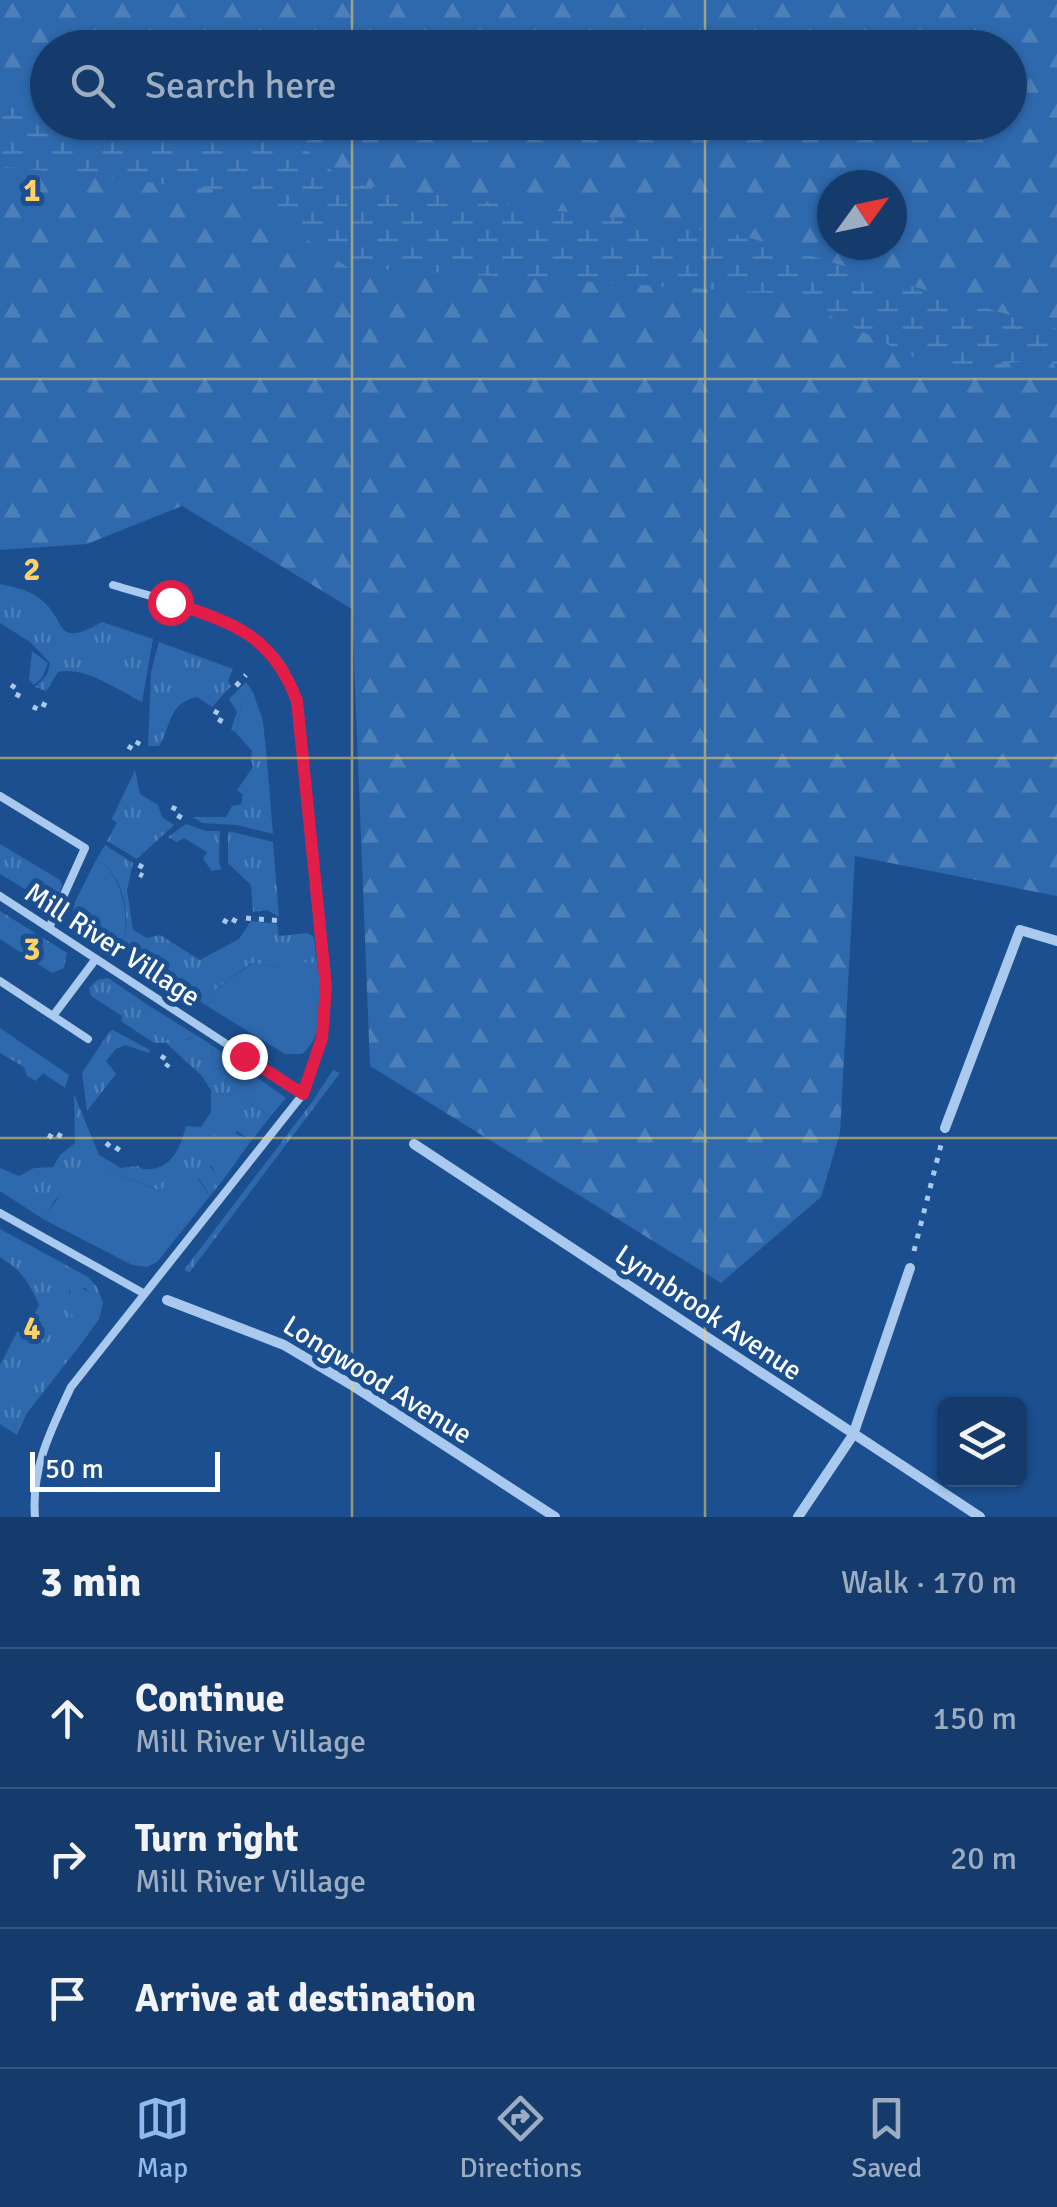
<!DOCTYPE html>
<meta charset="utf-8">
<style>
:root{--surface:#143b6b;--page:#214673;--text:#f1f3f6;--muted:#9dadc1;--line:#33557e;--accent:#90b9f0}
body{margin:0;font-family:Signika,sans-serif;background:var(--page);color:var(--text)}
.controls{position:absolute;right:30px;bottom:30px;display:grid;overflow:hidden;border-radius:15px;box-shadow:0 2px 8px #0004}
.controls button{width:90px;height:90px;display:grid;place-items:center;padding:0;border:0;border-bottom:2px solid var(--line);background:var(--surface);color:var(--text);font:50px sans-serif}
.compass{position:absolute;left:817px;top:170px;width:90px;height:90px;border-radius:50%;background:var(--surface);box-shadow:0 2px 8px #0004;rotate:57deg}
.scale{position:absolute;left:30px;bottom:25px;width:190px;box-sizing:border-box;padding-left:10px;border:5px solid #fff;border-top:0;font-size:28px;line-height:35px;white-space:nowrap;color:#fff;-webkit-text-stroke:8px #1b4f8f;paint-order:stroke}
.stop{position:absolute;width:30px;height:30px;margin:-22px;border:8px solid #e11d48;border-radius:50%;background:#fff}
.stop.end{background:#e11d48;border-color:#fff;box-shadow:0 2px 10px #0008}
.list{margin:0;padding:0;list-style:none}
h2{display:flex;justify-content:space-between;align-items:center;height:130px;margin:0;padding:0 40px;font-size:42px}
h2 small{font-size:32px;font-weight:400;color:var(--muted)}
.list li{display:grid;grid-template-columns:65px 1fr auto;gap:30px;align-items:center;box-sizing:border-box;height:140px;padding:0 40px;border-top:2px solid var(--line)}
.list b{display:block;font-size:38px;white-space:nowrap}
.list p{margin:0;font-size:32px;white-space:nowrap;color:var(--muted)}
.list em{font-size:32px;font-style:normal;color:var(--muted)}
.icon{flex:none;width:55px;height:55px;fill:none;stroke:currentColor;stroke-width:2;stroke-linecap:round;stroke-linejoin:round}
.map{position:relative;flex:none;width:1057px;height:1517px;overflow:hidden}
.search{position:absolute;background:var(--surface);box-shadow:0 2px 8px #0004;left:30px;right:30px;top:30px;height:110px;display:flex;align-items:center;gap:25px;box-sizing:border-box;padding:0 35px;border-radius:55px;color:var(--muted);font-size:38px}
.sheet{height:550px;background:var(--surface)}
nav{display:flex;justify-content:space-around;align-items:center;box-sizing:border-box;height:140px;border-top:2px solid var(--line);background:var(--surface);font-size:28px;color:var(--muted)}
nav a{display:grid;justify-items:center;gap:5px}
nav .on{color:var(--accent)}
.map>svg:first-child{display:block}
.grass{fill:url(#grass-tufts)}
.forest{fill:url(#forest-firs);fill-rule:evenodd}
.wetland{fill:url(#wetland-marsh)}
.garden{fill:#2e69ad}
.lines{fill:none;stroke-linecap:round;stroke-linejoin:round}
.path{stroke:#a9c9ee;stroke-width:5;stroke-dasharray:5 8;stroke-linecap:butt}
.lane{stroke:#a9c9ee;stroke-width:8}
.street{stroke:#a9c9ee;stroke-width:10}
.route{stroke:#e11d48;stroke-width:12}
.grid{fill:none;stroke:#ffd166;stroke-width:2.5;stroke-opacity:0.55}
.labels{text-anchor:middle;stroke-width:10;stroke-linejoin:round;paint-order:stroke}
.street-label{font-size:28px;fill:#fff;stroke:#1b4f8f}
.grid-label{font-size:32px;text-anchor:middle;font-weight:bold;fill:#ffd166;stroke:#1b4f8f;stroke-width:10;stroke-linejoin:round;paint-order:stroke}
</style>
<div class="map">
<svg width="1057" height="1517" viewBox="0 0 1057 1517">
<defs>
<pattern id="grass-tufts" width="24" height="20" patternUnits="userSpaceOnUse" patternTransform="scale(2.5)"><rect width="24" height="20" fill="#2e69ad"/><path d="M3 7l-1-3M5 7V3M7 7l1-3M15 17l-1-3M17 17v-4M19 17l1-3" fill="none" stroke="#4d80b9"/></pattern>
<pattern id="forest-firs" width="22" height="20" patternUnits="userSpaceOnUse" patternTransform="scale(2.5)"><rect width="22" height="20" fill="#2e69ad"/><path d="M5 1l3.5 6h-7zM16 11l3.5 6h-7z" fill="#4d80b9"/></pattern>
<pattern id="wetland-marsh" width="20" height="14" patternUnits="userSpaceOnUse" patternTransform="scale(2.5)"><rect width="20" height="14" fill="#2e69ad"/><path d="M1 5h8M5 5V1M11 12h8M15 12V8" fill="none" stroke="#4d80b9"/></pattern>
</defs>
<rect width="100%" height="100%" fill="#1b4f8f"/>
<path class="grass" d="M0 584C14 587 28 590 39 598 69 620 52 650 102 622L153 639 142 702C117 690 86 666 58 672L46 691 35 687 47 675 50 663 30 642 0 623Z
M159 642 233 669 228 681 231 686 212 707 197 697C168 703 172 725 159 746H148L151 672Z
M246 682 253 692 243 699 236 733 231 729 237 712 229 699Z
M251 760 267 761 273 834 237 825 202 823 193 817H226L232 806 241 804 243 795 237 790 253 767Z
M135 770 140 794 158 805 162 817 174 825 137 859 107 841 117 823 112 819Z
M186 824 206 831H220L219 863 222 869 212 871 203 859 207 852 184 838 177 842 168 837Z
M228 831 273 842 279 917 267 910 253 912 251 885 228 863Z
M0 844 60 880 62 886 58 895 47 902 0 874Z
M105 845 133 863 127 890 133 930 147 938 160 935 200 960 239 939 251 921 277 924 279 936 307 933 314 937 317 963 282 967 252 963 217 988 207 1006 119 950C135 926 124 871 96 860Z
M0 911 67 953 64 968 52 973 0 939Z
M108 978 151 1007 146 1016C159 1037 172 1050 196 1035L213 1046C207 1077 248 1101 270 1117L251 1141 237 1131 210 1167 223 1180 210 1196 200 1180 182 1174 160 1191 107 1169 55 1200 43 1219 0 1191V1168L19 1176 34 1168 53 1167 60 1155 75 1143 74 1094 99 1155 121 1168 138 1166 142 1169C170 1172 180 1150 186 1126L201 1127 211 1112V1090L202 1076 166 1043H154L121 1021 122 1016 91 996 89 988 97 980Z
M0 1028 69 1075 65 1088 43 1073 36 1081 27 1076 24 1067 0 1053Z
M113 1030 150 1050 149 1053 125 1045 116 1049 106 1061 116 1074 87 1111 82 1073 109 1032Z
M333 1070 340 1073 189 1273 184 1270 312 1102Z
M0 1229 88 1277 97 1287 103 1303 92 1297 85 1288 69 1290 71 1311 85 1339 27 1413 17 1435 0 1424V1365L17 1332 28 1327 39 1305C29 1282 21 1270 0 1257Z"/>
<path class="forest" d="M0 0H1057V896L855 856 840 1133 821 1197 721 1283 370 1066 352 609 182 506 87 544 0 550ZM48 48H1010V122H48ZM832 185H892V245H832Z"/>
<path class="wetland" d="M0 103 47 104 48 122 284 123 305 149 347 183 740 235 1057 329V370L1050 358 941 371 787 294 347 267 238 192 0 166Z"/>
<path class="garden" d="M32 651 48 663 42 678 34 685 29 680Z
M253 692 263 721 267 761 251 760 252 751 236 733 243 699Z
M96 860C123 871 134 927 119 950L72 916 75 902Z
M301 962 317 963C321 990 327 1035 302 1054H285L207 1006 217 988 253 963 282 967Z
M151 1007 196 1035 178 1043 152 1033 146 1016Z
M213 1046 286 1098 270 1117C248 1101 207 1078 213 1046Z
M226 1128 251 1141 223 1180C204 1164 201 1140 226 1128Z
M107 1169 159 1191 182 1174 193 1172 210 1196 157 1262 147 1267 132 1265 43 1219C58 1195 78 1174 107 1169Z
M74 1282 103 1303 99 1319 85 1339C74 1321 62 1302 74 1282Z"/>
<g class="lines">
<path class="path" d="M11 685 20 691 16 699
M236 686 246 675
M34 710 38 702 47 706
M214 711 223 716 217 726
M128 746 134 750 139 741
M175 806 172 812 182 818
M142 864 137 873 143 876
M246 918 284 921
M223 920 232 925 236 917
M161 1056 170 1062 166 1067
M48 1135 57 1140 62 1131
M106 1143 116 1151 121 1144
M914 1251 942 1141"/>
<path class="lane" d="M0 796 85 848 49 928
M0 896 303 1094
M0 981 53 1016 95 960
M53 1016 88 1039
M0 1213 143 1293
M35 1517C31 1468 51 1430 71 1387L303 1094 322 1038 326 1005 297 701C292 689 288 675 281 665 250 617 164 601 113 585"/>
<path class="street" d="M945 1128 1020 930 1057 941
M414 1144 980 1517
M167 1300 284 1345 355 1387 555 1517
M798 1517 853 1435 910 1268"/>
</g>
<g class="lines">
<path class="route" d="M170 602C233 623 272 634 297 701L326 987 322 1038 303 1094 244 1056"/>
</g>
<path class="grid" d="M352 0V48M705 0V48M352 122V1517M705 122V1517M0 379H1057M0 758H1057M0 1138H1057"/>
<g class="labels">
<g class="street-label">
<text transform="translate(113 944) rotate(33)" y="10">Mill River Village</text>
<text transform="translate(709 1312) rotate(34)" y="10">Lynnbrook Avenue</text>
<text transform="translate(378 1379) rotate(32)" y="10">Longwood Avenue</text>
</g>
</g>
<g class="grid-label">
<text x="32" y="201">1</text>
<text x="32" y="580">2</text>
<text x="32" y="960">3</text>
<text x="32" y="1339">4</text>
</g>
</svg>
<div class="controls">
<button><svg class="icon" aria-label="layers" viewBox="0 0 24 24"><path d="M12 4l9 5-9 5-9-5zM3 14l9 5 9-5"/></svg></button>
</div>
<svg class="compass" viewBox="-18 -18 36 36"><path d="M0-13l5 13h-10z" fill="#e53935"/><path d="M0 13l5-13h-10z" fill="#9dadc1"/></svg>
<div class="scale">50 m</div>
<div class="stop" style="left:170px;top:602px"></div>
<div class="stop end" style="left:244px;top:1056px"></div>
<div class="search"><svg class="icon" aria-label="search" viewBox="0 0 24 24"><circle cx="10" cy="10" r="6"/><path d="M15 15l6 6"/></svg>Search here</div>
</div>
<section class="sheet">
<h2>3 min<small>Walk · 170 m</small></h2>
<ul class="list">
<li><svg class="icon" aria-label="ahead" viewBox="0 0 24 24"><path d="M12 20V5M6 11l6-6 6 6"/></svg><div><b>Continue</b><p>Mill River Village</p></div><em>150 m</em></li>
<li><svg class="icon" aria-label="right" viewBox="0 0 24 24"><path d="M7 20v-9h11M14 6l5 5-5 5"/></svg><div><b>Turn right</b><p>Mill River Village</p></div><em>20 m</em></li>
<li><svg class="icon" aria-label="arrive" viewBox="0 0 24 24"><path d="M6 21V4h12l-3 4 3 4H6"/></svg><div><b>Arrive at destination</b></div></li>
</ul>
</section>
<nav>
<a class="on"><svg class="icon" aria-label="map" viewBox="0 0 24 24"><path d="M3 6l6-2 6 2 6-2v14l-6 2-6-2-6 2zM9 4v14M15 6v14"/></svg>Map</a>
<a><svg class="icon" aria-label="directions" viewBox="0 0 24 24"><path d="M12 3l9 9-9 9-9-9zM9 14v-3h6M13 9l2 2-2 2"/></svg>Directions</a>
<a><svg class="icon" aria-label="saved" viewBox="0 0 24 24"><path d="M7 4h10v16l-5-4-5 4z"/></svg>Saved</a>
</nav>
